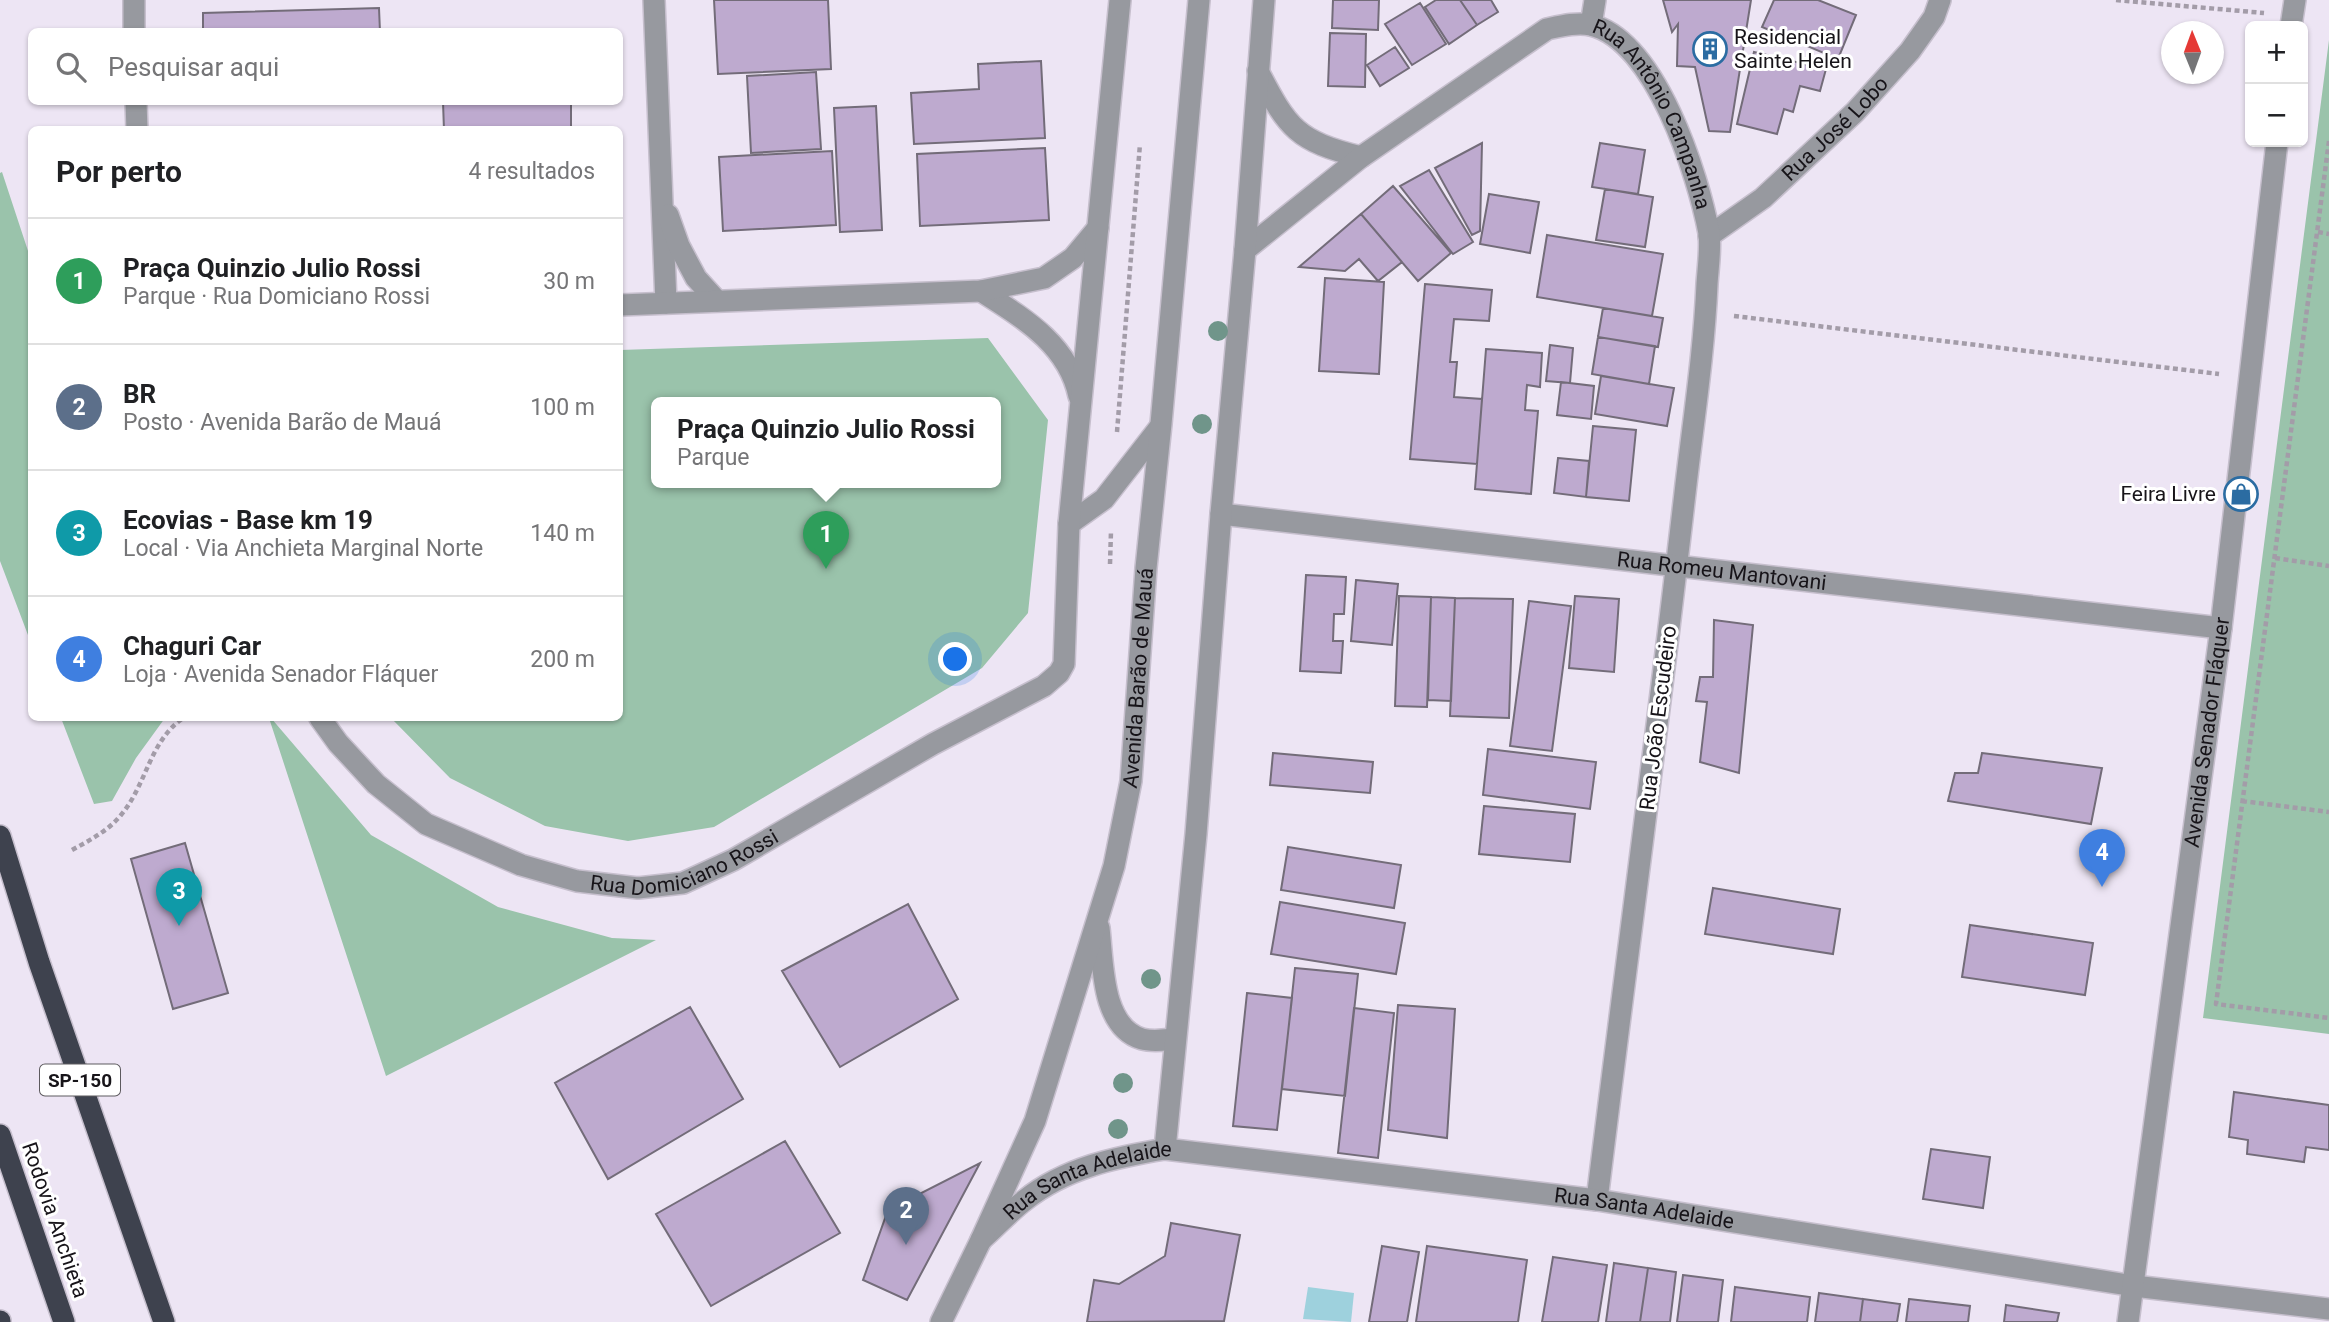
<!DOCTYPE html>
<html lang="pt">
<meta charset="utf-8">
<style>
:root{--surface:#fff;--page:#f6f6f6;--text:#202124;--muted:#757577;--line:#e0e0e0;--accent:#2563eb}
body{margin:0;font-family:Roboto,sans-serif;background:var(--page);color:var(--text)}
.controls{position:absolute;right:21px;top:21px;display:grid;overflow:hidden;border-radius:10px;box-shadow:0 2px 5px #0004}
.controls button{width:63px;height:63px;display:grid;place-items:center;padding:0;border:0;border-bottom:2px solid var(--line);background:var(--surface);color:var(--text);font:35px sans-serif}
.compass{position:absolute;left:2161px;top:21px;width:63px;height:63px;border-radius:50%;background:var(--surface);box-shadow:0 2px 5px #0004;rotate:359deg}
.you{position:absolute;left:956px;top:660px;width:24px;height:24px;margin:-18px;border:5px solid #fff;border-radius:50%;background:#1a73e8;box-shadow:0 0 0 10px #1a73e833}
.badge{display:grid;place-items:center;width:46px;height:46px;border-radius:50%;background:var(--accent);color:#fff;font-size:23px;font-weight:700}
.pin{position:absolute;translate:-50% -58px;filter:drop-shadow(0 2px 4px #0008)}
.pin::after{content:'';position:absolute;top:37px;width:24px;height:21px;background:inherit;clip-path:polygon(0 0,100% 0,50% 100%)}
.popup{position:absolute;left:651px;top:397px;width:350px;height:91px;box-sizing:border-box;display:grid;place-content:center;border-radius:10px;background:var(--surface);filter:drop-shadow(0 2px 5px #0005);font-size:23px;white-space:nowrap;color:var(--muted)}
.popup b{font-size:26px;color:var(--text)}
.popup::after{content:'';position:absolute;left:50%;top:100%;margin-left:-14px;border:14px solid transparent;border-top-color:var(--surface)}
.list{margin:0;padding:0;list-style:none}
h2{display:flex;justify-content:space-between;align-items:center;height:91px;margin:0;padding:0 28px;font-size:30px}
h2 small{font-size:23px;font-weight:400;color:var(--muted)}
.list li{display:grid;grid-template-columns:46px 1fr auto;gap:21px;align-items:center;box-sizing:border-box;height:126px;padding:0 28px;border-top:2px solid var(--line)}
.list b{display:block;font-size:26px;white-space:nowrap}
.list p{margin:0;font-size:23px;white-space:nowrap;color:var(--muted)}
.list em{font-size:23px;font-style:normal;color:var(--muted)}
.icon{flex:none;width:38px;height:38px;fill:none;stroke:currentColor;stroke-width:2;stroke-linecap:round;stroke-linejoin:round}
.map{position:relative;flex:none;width:2329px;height:1322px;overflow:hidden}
.search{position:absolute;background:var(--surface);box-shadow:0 2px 5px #0004;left:28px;top:28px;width:595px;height:77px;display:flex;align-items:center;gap:18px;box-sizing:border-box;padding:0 24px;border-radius:10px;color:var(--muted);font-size:26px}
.panel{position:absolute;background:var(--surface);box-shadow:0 2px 5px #0004;left:28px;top:126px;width:595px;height:595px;border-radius:10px}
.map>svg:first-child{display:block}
.green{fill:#9ac3ab;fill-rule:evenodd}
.water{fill:#9ed1dd}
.building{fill:#beaacf;stroke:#736c79;stroke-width:2}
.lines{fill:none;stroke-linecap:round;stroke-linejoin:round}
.minor-casing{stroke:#c6bfcd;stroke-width:24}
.highway-casing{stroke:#c6bfcd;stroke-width:24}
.path{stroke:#a39ca8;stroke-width:4.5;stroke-dasharray:5 3.5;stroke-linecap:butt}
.minor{stroke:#97999f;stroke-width:21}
.highway{stroke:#3e424e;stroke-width:21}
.tree{fill:#70958a}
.labels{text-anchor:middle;stroke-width:6;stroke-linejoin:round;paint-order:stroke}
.shield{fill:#fff;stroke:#5d5a5e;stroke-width:2}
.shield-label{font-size:19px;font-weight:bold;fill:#171419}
.poi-label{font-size:21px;fill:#171419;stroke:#fff;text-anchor:start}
.street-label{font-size:21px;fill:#171419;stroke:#fff}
</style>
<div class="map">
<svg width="2329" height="1322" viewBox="0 0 2329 1322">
<rect width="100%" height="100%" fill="#ede5f4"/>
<path class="green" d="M2329 40V1034L2203 1018Z
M2 172 31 260V643L0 561V173Z
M988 338 1048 420 1028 613 982 668 714 827 628 841 545 826 450 778 391 718H620V350ZM656 403H996V483H656Z
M61 718H165L136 758 112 801 94 804Z
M269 718H271L371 835 498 907 612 938 656 940 386 1076Z"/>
<path class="water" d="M1308 1287 1354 1293 1351 1322 1303 1319Z"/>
<path class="building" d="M714 0H828L831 69 718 74Z
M1333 0H1379L1378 30 1332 28Z
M1436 0H1460L1477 25 1449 44 1425 7Z
M1460 0H1491L1498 12 1477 25Z
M1663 0H1751L1730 132 1709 131 1695 67 1677 66 1678 24 1672 32Z
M1774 0H1818L1856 15 1838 59 1762 27Z
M1420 3 1446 44 1412 65 1385 24Z
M379 8 380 32H203V13Z
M1330 33 1366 34 1365 87 1328 86Z
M1395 47 1409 68 1380 86 1367 65Z
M1754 52 1826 69 1820 91 1800 86 1793 112 1784 109 1777 134 1737 124Z
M1041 61 1045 138 914 144 911 93 979 89 978 64Z
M816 72 821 149 751 153 747 76Z
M443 102H571V130H444Z
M876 106 882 230 840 232 834 108Z
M1482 143 1480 231 1472 235 1435 168Z
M1600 143 1645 150 1638 194 1592 187Z
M1045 148 1049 220 920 226 917 154Z
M832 151 836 225 723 231 719 157Z
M1429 170 1473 242 1453 254 1400 186Z
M1393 186 1451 253 1418 281 1361 214Z
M1605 189 1653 197 1645 247 1596 240Z
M1489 194 1539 202 1530 253 1480 244Z
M1361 214 1402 262 1378 281 1359 259 1345 271 1299 267Z
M1547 235 1663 254 1652 316 1537 297Z
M1325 278 1384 282 1379 374 1319 371Z
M1425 284 1492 290 1489 321 1454 319 1450 362H1457L1454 397 1482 399 1477 464 1410 459Z
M1603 308 1663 318 1658 347 1598 337Z
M1598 337 1655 346 1649 384 1592 374Z
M1550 345 1573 348 1570 383 1546 381Z
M1486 349 1542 353 1540 387 1527 385 1525 410 1538 411 1531 494 1475 489Z
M1601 376 1674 388 1667 426 1595 414Z
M1561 382 1594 386 1591 419 1557 415Z
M1593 426 1636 430 1629 501 1586 497Z
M1558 458 1589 461 1586 497 1554 493Z
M1306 575 1346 577 1344 614H1334L1333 641H1343L1341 673 1300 671Z
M1356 580 1398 584 1392 645 1351 641Z
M1399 596 1431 597 1427 707 1395 706Z
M1575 596 1619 599 1614 672 1569 668Z
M1431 597 1455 598 1451 701 1428 700Z
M1455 598 1513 599 1509 718 1450 716Z
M1529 601 1571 606 1552 751 1510 746Z
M1714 620 1753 625 1739 773 1700 762 1707 702 1696 701 1700 677H1713Z
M1488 749 1596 762 1590 809 1483 795Z
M1273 753 1373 762 1370 793 1270 785Z
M1982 753 2102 768 2091 824 1948 801 1955 773H1978Z
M1484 806 1575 814 1570 862 1479 854Z
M185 843 228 993 173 1009 131 859Z
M1288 847 1401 865 1394 908 1281 890Z
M1713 888 1840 909 1833 954 1705 934Z
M1280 902 1405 923 1396 974 1271 954Z
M908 904 958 999 840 1067 782 971Z
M1970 925 2093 943 2085 995 1962 977Z
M1295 968 1358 974 1345 1096 1282 1089Z
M1247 993 1292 998 1277 1130 1233 1126Z
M1398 1005 1455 1009 1447 1138 1388 1130Z
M690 1007 743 1099 608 1179 555 1083Z
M1354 1008 1394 1013 1378 1158 1338 1153Z
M2234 1092 2329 1105V1150L2306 1147 2304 1162 2247 1154 2248 1140 2229 1137Z
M785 1141 840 1233 711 1306 656 1214Z
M1931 1149 1990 1157 1983 1208 1923 1199Z
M980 1163 907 1300 863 1280 888 1210Z
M1171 1223 1240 1235 1224 1321 1087 1322 1094 1280 1119 1284 1165 1256Z
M1382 1246 1419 1252 1407 1322H1369Z
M1427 1246 1527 1260 1518 1322H1416Z
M1553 1257 1607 1265 1598 1322H1542Z
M1614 1263 1648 1268 1640 1322H1606Z
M1648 1268 1676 1272 1670 1322H1640Z
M1683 1275 1723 1280 1718 1322H1677Z
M1735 1287 1810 1297 1807 1322H1731Z
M1819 1293 1863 1299 1860 1322H1815Z
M1863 1299 1900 1304 1897 1322H1860Z
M1909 1299 1970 1306 1968 1322H1906Z
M2006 1305 2059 1313 2057 1322H2004Z"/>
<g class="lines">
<g class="minor-casing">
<g id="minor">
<path d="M134 0V32"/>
<path d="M654 0 666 303"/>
<path d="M1591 25 1595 0"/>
<path d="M2291 26 2295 0"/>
<path d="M1258 71C1288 129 1297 141 1361 157"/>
<path d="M136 102 137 130"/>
<path d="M668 215 679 246 696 278 717 301"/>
<path id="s1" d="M1709 236 1763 198 1855 112 1910 51 1934 17 1940 0"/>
<path id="s2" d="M1245 250 1361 157 1547 29C1561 26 1577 22 1591 25 1656 41 1698 175 1709 233 1711 249 1708 268 1707 284 1704 354 1693 423 1685 493 1658 729 1626 964 1597 1200"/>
<path d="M981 291C1023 318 1068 344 1079 396"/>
<path d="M620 305 981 291 1044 278 1073 258 1098 228"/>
<path id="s3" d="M1221 514 2221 628"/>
<path d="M1069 524 1104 499 1160 427"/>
<path id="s4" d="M320 718 338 743 376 784 426 824 521 865 577 881 638 888 683 883 733 860 933 744 1044 686 1059 673 1064 664 1069 524 1120 0"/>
<path d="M1099 928C1103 962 1101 1027 1142 1039 1153 1042 1164 1040 1175 1039"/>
<path d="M1165 1149 1196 834 1221 514 1245 250 1264 0"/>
<path id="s5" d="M981 1240C996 1227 1009 1212 1025 1200 1065 1168 1116 1157 1165 1149L1597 1200 2134 1286 2329 1309"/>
<path id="s6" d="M941 1322 981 1240 1035 1121 1114 866 1131 781 1146 568 1161 424 1199 0"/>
<path id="s7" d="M2128 1322 2221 628 2277 142"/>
</g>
</g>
<g class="highway-casing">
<path id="highway" d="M0 836 39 962 164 1322
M0 1135 64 1322
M0 1321V1322"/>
</g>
<path class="path" d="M2116 0 2264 13
M2329 141 2216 1004 2329 1018
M2318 232 2329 234
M1734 316 2219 374
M1117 432 1140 144
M2275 558 2329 566
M1110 564 1111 531
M2242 801 2329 812
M72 850C90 840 108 831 121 815 147 784 149 742 183 718"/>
<use href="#minor" class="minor"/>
<use href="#highway" class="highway"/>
</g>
<g class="tree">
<circle cx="1218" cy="331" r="10"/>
<circle cx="1202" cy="424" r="10"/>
<circle cx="1151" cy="979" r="10"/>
<circle cx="1123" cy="1083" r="10"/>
<circle cx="1118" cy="1129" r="10"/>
</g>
<defs>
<g id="building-ring" transform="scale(1.75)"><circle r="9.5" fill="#fff" stroke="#2b6ca2" stroke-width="1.5"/><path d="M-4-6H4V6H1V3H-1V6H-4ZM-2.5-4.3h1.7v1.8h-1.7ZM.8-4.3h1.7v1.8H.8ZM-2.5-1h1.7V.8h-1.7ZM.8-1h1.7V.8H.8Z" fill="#2b6ca2"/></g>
<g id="shop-ring" transform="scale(1.75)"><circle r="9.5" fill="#fff" stroke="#2b6ca2" stroke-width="1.5"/><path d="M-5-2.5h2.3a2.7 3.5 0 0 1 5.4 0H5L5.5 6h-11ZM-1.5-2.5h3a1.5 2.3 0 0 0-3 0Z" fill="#2b6ca2"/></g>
</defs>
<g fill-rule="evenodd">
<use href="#building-ring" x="1710" y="49"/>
<use href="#shop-ring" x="2241" y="494"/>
</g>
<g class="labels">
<rect class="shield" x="40" y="1064.5" width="80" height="31" rx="5"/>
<g class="shield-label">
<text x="80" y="1087">SP-150</text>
</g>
<g class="poi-label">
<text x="1734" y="44">Residencial<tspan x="1734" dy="24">Sainte Helen</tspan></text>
<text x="2216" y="501" text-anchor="end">Feira Livre</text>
</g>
<g class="street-label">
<text dy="7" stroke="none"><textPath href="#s2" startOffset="532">Rua Antônio Campanha</textPath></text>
<text dy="7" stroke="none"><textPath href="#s1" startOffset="166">Rua José Lobo</textPath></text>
<text dy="7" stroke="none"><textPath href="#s3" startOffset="504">Rua Romeu Mantovani</textPath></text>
<text dy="7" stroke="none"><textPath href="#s6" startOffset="679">Avenida Barão de Mauá</textPath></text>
<text transform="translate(1658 718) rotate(-83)" y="7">Rua João Escudeiro</text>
<text dy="7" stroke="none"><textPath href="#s7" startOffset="595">Avenida Senador Fláquer</textPath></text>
<text dy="7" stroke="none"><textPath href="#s4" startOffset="425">Rua Domiciano Rossi</textPath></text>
<text dy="7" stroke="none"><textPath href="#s5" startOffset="126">Rua Santa Adelaide</textPath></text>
<text dy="7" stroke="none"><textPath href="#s5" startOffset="693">Rua Santa Adelaide</textPath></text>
<text transform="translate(55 1220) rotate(71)" y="7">Rodovia Anchieta</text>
</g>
</g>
</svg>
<div class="controls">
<button>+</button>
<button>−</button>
</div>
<svg class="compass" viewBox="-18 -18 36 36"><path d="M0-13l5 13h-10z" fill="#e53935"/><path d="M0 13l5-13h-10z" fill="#757577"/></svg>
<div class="you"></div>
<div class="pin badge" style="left:826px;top:569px;background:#2e9e5b">1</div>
<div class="popup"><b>Praça Quinzio Julio Rossi</b>Parque</div>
<div class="pin badge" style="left:906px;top:1245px;background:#5c6f8a">2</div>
<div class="pin badge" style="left:179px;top:926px;background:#0f9aa8">3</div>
<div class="pin badge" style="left:2102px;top:887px;background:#3f7fe0">4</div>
<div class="search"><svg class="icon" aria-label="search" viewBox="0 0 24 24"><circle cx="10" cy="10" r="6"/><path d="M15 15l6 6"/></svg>Pesquisar aqui</div>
<section class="panel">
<h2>Por perto<small>4 resultados</small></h2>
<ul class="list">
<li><span class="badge" style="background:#2e9e5b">1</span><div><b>Praça Quinzio Julio Rossi</b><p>Parque · Rua Domiciano Rossi</p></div><em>30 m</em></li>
<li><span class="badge" style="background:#5c6f8a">2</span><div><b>BR</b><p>Posto · Avenida Barão de Mauá</p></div><em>100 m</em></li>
<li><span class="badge" style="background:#0f9aa8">3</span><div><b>Ecovias - Base km 19</b><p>Local · Via Anchieta Marginal Norte</p></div><em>140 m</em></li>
<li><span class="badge" style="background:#3f7fe0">4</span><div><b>Chaguri Car</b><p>Loja · Avenida Senador Fláquer</p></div><em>200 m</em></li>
</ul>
</section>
</div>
